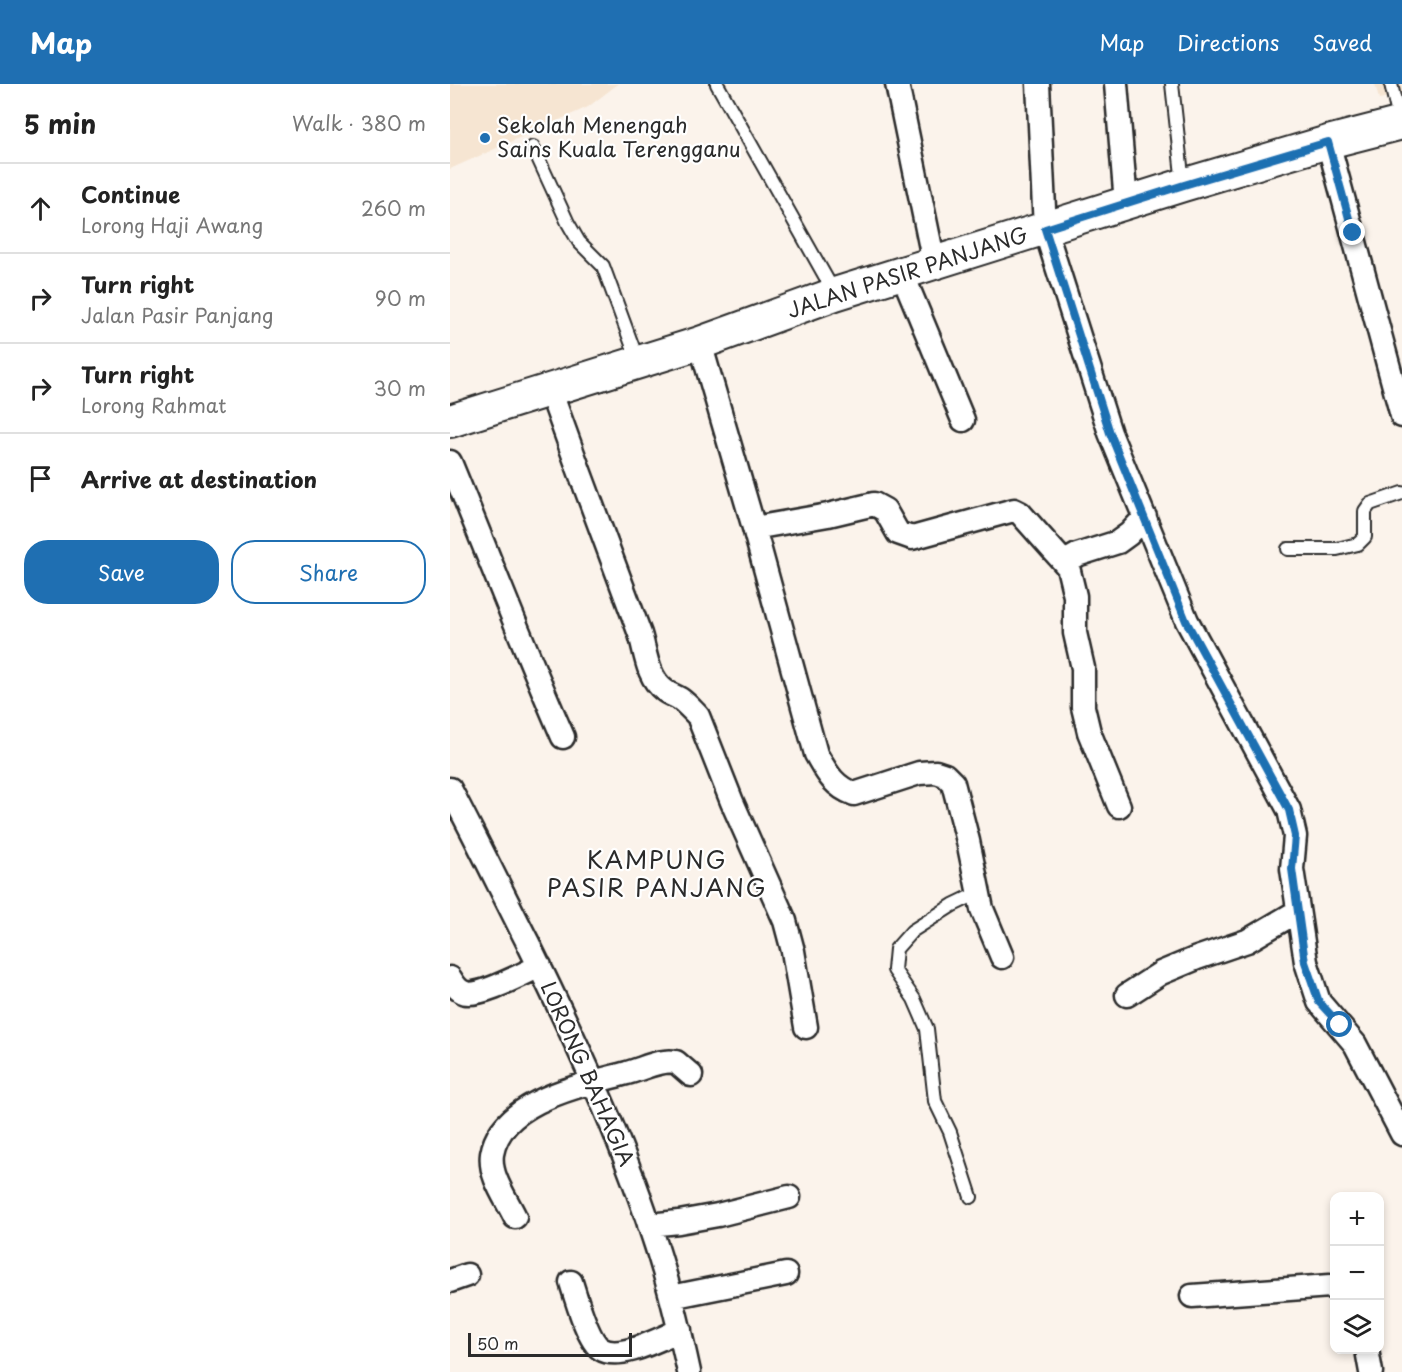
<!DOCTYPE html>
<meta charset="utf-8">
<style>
:root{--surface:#fff;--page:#f2f2f2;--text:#222;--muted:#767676;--line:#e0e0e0;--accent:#1f6fb2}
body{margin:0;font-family:"Playpen Sans",sans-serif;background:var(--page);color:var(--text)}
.controls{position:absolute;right:18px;bottom:18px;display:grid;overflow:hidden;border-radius:12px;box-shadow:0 3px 9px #0003}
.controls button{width:54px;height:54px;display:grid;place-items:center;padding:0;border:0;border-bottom:2px solid var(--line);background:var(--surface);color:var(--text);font:30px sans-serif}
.scale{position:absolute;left:18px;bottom:15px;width:164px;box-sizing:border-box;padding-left:6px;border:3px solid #2b2b2b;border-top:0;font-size:16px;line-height:21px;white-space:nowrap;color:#2b2b2b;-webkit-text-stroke:4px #fff;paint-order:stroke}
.stop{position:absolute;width:18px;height:18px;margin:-14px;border:4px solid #1f6fb2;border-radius:50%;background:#fff}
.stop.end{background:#1f6fb2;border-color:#fff;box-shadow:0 2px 6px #0008}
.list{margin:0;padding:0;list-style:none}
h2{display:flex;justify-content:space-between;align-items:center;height:78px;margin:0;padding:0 24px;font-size:26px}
h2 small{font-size:20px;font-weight:400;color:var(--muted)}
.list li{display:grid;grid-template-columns:39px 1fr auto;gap:18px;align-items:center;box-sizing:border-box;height:90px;padding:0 24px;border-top:2px solid var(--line)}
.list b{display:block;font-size:22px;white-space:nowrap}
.list p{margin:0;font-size:20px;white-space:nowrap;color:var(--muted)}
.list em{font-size:20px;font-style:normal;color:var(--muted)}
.actions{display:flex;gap:12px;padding:18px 24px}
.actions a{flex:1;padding:14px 0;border:2px solid var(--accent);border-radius:24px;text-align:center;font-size:21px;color:var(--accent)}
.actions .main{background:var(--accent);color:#fff}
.icon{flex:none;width:33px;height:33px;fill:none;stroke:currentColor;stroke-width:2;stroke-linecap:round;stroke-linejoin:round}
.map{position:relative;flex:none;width:952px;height:1288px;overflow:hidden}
header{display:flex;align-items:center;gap:36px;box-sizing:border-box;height:84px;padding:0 30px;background:var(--accent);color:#fff}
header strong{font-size:28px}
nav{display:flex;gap:33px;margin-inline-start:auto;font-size:21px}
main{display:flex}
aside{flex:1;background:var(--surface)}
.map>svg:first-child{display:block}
.built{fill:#f6e5d2}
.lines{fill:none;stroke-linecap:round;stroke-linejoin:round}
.lane-casing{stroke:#2b2b2b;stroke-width:16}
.street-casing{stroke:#2b2b2b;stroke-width:27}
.secondary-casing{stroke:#2b2b2b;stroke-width:36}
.lane{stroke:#fff;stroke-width:12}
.street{stroke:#fff;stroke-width:22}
.secondary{stroke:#fff;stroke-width:32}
.route{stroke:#1f6fb2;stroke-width:8}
.poi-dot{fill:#1f6fb2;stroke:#fff;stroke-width:2}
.labels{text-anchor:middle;stroke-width:4.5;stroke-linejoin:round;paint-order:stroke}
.poi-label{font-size:21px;fill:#2b2b2b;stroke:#fff;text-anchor:start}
.street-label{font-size:21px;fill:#2b2b2b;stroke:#fff}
.quarter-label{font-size:24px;letter-spacing:1.5px;fill:#2b2b2b;stroke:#fff}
</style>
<header>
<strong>Map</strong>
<nav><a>Map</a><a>Directions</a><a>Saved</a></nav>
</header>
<main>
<aside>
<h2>5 min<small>Walk · 380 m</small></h2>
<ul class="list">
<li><svg class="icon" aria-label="ahead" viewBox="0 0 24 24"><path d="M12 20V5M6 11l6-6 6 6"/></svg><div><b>Continue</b><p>Lorong Haji Awang</p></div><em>260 m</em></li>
<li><svg class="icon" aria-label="right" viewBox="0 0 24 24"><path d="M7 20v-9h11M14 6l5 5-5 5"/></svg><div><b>Turn right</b><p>Jalan Pasir Panjang</p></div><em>90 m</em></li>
<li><svg class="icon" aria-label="right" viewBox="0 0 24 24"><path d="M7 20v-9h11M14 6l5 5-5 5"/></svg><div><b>Turn right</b><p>Lorong Rahmat</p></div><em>30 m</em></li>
<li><svg class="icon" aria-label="arrive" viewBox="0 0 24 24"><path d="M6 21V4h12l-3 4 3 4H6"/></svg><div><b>Arrive at destination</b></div></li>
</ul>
<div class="actions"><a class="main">Save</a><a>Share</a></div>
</aside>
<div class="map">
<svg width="952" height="1288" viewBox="0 0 952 1288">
<rect width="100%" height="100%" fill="#fbf3eb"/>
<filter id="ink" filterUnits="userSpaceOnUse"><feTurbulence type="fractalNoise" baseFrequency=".0167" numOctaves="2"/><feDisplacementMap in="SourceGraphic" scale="12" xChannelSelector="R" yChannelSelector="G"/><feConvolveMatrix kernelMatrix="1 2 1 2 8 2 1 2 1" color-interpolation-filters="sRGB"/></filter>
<g filter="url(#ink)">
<path class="built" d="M0 0H168L138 23 0 85Z
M925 0H952V10L929 15Z"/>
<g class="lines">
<g class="lane-casing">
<path id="lane" d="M267 0 384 208
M722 0 733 100
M941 0 950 40
M83 63 118 139 129 158 153 182 188 277
M838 465H887L908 460 915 453V427L920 420 952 409
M521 1113 500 1048 485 1017 477 945 464 915 444 886 446 865 462 847 503 821 528 809"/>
</g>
<g class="street-casing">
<path id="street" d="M447 0 484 179
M588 0 595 145 660 349 737 537 839 726 845 752 842 785 856 878 869 918 905 960 952 1050
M666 0 676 119
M878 58 952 332
M452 189 513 336
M250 259 304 444 366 670C377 689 383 702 404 710L469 689 486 688 495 691 503 699 518 757 532 825 552 873
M100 306 130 389 190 550C196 569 197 593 214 606 219 610 225 612 230 615 237 620 242 626 248 632L282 718 335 837 343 867 356 943
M0 378C38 470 73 562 113 653
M304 444 378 431 424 420 435 426 448 449 462 454 564 426 570 429 618 483
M0 705C27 756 52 808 78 859 125 955 170 1051 203 1152 218 1196 229 1242 239 1288
M669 722 639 648 633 623V584L625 549V512L618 483 620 475 627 471 668 458 679 450 695 433
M0 894C3 899 8 906 13 908 26 915 75 889 90 882
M677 911 711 889 747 874 797 857 848 827
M65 1133C56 1114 39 1092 42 1070 51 1016 134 1001 177 989 193 985 210 975 226 978L241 991
M199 1141 229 1138 268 1131 339 1113
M0 1197 17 1191
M121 1198C126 1214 138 1257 151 1265 170 1277 211 1254 230 1246
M742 1212 880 1202 884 1203
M221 1213 336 1190
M917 1266 921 1288"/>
</g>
<g class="secondary-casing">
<path id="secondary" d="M0 337 250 259 385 210 733 101 878 58 952 39"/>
</g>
<use href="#lane" class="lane"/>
<use href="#street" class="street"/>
<use href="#secondary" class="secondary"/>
</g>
</g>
<g class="lines" filter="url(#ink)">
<path class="route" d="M890 941 869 918 855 878 842 785 845 752 839 726 736 537 660 349 595 145 734 101 878 58 903 149"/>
</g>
<circle class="poi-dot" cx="35" cy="54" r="6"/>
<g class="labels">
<g class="poi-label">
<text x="47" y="49">Sekolah Menengah<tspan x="47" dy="24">Sains Kuala Terengganu</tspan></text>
</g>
<g class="street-label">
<text transform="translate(458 189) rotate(-18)" y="7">JALAN PASIR PANJANG</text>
<text transform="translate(137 990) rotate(66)" y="7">LORONG BAHAGIA</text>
</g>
<g class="quarter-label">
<text x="207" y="785">KAMPUNG<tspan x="207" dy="28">PASIR PANJANG</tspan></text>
</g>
</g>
</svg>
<div class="controls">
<button>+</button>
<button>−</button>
<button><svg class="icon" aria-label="layers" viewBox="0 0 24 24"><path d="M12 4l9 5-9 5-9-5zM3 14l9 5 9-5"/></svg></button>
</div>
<div class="scale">50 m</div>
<div class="stop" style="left:890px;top:941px"></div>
<div class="stop end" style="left:903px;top:149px"></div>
</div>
</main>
